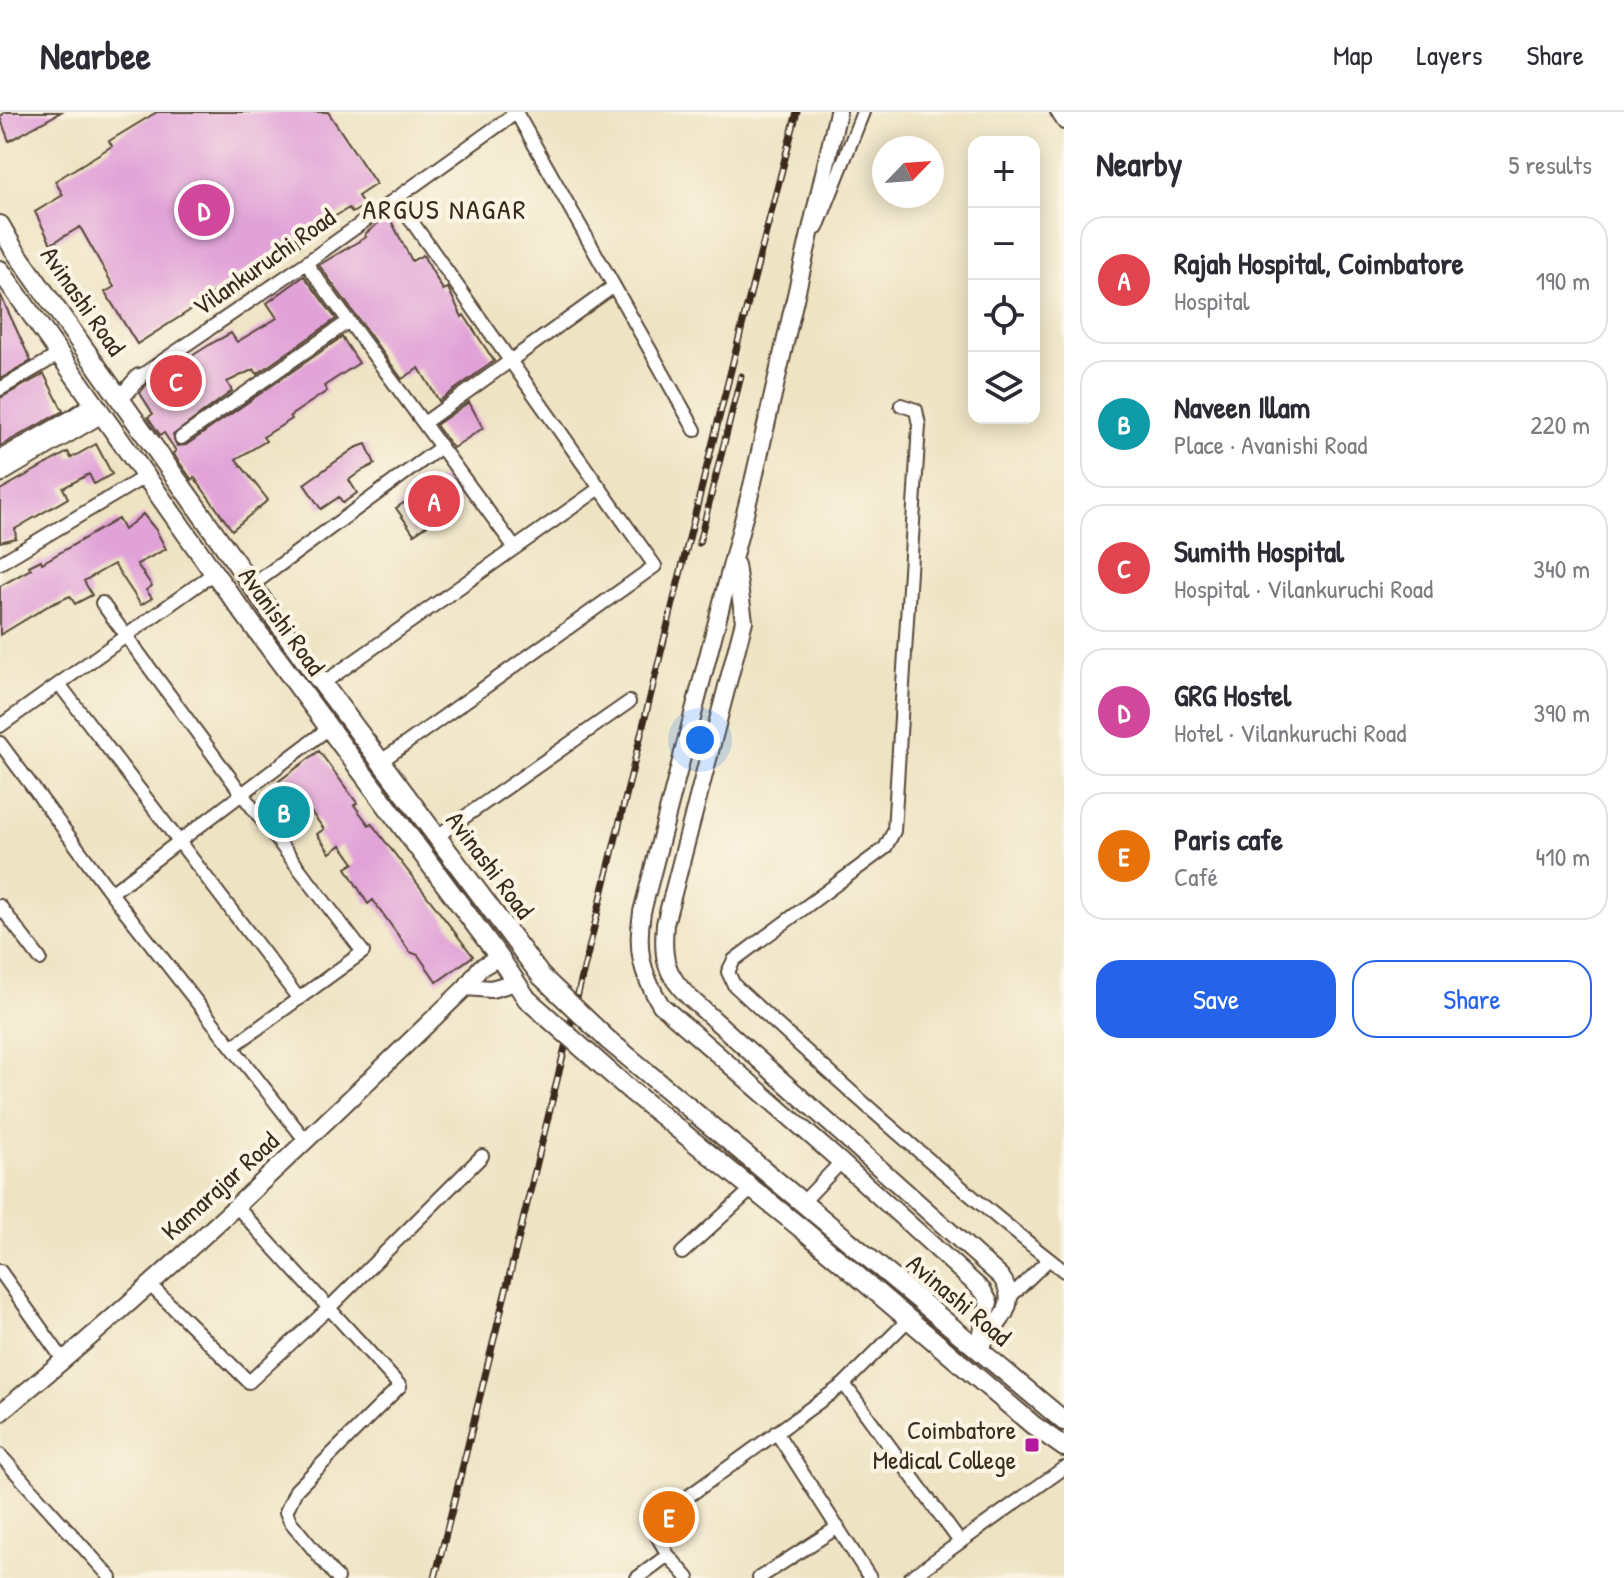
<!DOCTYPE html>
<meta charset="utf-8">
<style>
:root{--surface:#fff;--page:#f2f2f3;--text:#2b2b33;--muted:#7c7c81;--line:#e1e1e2;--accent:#2563eb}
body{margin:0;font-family:"Patrick Hand",sans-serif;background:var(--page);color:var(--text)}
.controls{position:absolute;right:24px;top:24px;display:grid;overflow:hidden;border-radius:16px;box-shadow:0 4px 20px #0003}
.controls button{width:72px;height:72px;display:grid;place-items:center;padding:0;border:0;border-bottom:2px solid var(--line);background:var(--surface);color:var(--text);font:40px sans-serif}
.compass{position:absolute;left:872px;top:24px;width:72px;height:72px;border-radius:50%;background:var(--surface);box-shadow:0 4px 20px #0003;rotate:65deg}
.you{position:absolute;left:700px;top:628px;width:28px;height:28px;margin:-20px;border:6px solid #fff;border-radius:50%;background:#1a73e8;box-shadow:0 0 0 12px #1a73e833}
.badge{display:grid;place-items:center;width:52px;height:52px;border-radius:50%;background:var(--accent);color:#fff;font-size:26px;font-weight:700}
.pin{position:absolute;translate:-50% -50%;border:4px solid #fff;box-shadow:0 2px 8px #0006}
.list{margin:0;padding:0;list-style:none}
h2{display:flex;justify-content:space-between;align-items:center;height:104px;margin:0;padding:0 32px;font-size:34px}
h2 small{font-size:26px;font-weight:400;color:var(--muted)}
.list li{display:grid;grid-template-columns:52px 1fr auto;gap:24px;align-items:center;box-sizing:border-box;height:128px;margin:0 16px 16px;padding:0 16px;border:2px solid var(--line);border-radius:24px}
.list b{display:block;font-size:30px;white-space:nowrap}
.list p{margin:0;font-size:26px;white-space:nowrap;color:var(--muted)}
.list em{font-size:26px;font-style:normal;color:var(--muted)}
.actions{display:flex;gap:16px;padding:24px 32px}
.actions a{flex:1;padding:18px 0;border:2px solid var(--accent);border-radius:24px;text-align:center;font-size:28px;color:var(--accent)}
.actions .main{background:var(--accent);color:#fff}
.icon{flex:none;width:44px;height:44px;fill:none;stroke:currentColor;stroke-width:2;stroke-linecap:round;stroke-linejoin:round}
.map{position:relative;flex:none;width:1064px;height:1466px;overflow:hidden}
header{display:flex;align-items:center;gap:48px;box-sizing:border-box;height:112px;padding:0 40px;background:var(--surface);border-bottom:2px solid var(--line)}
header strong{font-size:38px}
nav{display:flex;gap:44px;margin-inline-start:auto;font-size:28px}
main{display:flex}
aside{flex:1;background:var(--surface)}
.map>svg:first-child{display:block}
.building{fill:#e1a2d8}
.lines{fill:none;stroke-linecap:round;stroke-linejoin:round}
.street-casing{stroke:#564637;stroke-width:16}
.secondary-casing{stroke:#564637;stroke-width:20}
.primary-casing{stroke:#564637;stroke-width:22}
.street{stroke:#fff;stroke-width:12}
.secondary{stroke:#fff;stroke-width:16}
.primary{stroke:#fff;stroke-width:18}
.rail-casing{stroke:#3b2a1e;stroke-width:7}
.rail{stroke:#fcf5e5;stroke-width:4;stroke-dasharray:12;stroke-linecap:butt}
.primary-bridge-casing{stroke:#564637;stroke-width:22;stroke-linecap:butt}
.primary-bridge{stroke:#fff;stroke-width:18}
.poi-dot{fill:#b5179e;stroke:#fcf5e5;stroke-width:3}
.labels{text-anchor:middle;stroke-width:8;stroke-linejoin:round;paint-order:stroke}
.street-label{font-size:26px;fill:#3b2a1e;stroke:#fcf5e5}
.poi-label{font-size:26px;fill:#3b2a1e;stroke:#fcf5e5;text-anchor:end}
.neighbourhood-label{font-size:28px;letter-spacing:2px;fill:#3b2a1e;stroke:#fcf5e5}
</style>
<header>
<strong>Nearbee</strong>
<nav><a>Map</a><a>Layers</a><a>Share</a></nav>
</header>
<main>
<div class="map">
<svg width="1064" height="1466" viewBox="0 0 1064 1466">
<rect width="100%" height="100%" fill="#fcf5e5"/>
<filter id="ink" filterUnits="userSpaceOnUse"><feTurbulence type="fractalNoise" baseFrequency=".0125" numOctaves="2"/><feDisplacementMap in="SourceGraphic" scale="16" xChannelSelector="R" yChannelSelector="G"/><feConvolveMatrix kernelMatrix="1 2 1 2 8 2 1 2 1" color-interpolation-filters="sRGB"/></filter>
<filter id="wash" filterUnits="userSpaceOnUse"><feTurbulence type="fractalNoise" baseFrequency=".006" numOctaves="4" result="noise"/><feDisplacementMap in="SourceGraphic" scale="32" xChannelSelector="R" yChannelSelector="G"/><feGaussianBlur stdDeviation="1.8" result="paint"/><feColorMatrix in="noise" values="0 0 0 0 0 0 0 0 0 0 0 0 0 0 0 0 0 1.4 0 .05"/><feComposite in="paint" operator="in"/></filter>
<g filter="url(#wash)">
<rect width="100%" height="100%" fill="#eee3c3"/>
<g id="blocks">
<path class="building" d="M5 0H61L9 29 0 5Z
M157 0H328L376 72 358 84 364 94 352 101 349 96 332 106 330 103 296 125 300 133 289 138 286 132 196 192 197 194 137 232 105 180 114 175 80 115 51 132 35 100 63 83 55 69 112 34 109 29Z
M388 103 412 149 423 143 443 178 448 176 462 205 464 203 494 249 439 289 419 256 402 267 319 153 366 125 365 122Z
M304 164 336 207 257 262 254 257 227 270 232 279 173 323 177 334 186 333 342 225 359 251 324 274 327 279 290 304 292 307 263 325 266 329 236 347 268 388 232 418 194 365 192 368 177 347 173 341 176 339 164 321 160 323 148 305 153 302 140 281 147 272 214 230 231 221 237 230 277 206 267 191Z
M0 182 31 249 0 267Z
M44 262 63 299 0 334V286Z
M469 290 483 316 453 336 436 313Z
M96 332 112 362 94 372 89 362 63 376 68 386 15 417 16 426 0 430V378L68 340 71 346Z
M366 332 375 352 361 359 349 368 357 381 343 391 339 385 321 397 304 372 355 336Z
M444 364 461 390 414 422 396 396Z
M143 402 156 418 166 437 137 452 152 474 146 478 152 486 141 493 114 452 84 469 92 483 75 492 70 484 48 494 0 523V474L31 457 29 454 41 448 42 451 118 407 124 418Z
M319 639 357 691 354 693 369 713 371 711 473 844 437 870 418 843 410 840 373 788 368 792 346 756 354 751 341 733 330 741 317 722 324 717 311 700 305 704 301 699 280 717 267 700 290 683 279 669Z"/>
</g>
</g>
<g filter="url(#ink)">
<use href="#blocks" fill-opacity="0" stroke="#564637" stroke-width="2"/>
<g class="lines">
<g class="street-casing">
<path id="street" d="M516 0 695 318
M1057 0 1064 11
M817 116 863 0
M306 151 515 436 322 572
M139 265 306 151 517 0
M0 277 58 243
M901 293 916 298 919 313 894 719 885 736 734 848 728 860 734 873C841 972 949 1069 1064 1159
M424 311 614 174
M181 326 349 209
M515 436 600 376
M0 451 146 364
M251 474 441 335
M102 491 242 682 363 840 232 935
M59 572 299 887
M0 614 214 461
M0 631 111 781 306 1029
M380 650 655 454 396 87
M436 725 629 590
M111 781 329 616
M0 794 40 847
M803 1090 841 1050
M235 1093 400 1274 296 1378 286 1400 290 1409 337 1466
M682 1141 753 1076
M0 1159 64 1249
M149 1172 249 1270 329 1196 482 1044
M1011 1184 1049 1147
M844 1272 960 1430
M776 1320 870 1466
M0 1343 111 1466
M668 1443 650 1412 844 1272 908 1208
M637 1466 668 1443 688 1466
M759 1466 838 1415
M910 1466 1064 1356"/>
</g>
<g class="secondary-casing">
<path id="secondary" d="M838 0 753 370 642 800C636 837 641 861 661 893L841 1050 983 1179 989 1190 978 1238
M120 287 139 265
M0 347 73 306 93 292
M0 362 102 302
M736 453 744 509 665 812C662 846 665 862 690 886L1001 1165C1021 1193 998 1209 982 1232
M466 875 491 877 516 870
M0 1301C163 1168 315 1021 466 875L480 856 499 845"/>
</g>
<g class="primary-casing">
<path id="primary" d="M0 113 13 136 304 547 541 864
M0 158 214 461 499 845 527 887
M608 928 1064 1309
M631 979 807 1121 1033 1313 1064 1335"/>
</g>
<use href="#street" class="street"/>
<use href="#secondary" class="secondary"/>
<use href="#primary" class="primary"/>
<g class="rail-casing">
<path id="rail" d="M699 431 741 264
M435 1466C557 978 670 487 797 0"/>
</g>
<use href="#rail" class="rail"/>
<g class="primary-bridge-casing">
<path id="primary-bridge" d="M541 864 608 928
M527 887 631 979"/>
</g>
<use href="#primary-bridge" class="primary-bridge"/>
</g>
</g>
<rect class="poi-dot" x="1024" y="1325" width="16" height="16" rx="4"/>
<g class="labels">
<g class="street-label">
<text transform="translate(264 150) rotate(-35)" y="9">Vilankuruchi Road</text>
<text transform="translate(83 189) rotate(55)" y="9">Avinashi Road</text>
<text transform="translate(282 509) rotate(54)" y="9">Avanishi Road</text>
<text transform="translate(490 753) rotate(53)" y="9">Avinashi Road</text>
<text transform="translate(220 1074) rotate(-42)" y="9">Kamarajar Road</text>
<text transform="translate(959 1188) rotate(40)" y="9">Avinashi Road</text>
</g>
<g class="poi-label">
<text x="1016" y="1327">Coimbatore<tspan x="1016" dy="30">Medical College</tspan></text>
</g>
<g class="neighbourhood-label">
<text x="445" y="107">ARGUS NAGAR</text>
</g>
</g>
</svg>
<div class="controls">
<button>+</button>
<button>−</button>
<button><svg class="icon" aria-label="locate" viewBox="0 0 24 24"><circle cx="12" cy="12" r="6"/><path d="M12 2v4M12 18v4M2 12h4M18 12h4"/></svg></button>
<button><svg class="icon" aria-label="layers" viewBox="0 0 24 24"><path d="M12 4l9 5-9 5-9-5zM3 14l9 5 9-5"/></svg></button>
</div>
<svg class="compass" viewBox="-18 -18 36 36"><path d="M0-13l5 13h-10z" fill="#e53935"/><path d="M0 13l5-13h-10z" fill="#7c7c81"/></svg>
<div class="you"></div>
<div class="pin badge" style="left:434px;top:389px;background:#e0444e">A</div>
<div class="pin badge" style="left:284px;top:700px;background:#0f9aa8">B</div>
<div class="pin badge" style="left:176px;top:269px;background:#e0444e">C</div>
<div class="pin badge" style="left:204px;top:98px;background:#d1479c">D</div>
<div class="pin badge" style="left:669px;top:1405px;background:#e8710a">E</div>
</div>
<aside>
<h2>Nearby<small>5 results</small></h2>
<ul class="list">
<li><span class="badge" style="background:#e0444e">A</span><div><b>Rajah Hospital, Coimbatore</b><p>Hospital</p></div><em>190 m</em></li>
<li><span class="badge" style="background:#0f9aa8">B</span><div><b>Naveen Illam</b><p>Place · Avanishi Road</p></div><em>220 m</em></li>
<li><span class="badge" style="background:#e0444e">C</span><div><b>Sumith Hospital</b><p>Hospital · Vilankuruchi Road</p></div><em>340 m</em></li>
<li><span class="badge" style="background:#d1479c">D</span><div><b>GRG Hostel</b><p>Hotel · Vilankuruchi Road</p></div><em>390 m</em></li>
<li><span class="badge" style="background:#e8710a">E</span><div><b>Paris cafe</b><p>Café</p></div><em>410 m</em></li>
</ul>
<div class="actions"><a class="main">Save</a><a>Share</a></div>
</aside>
</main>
